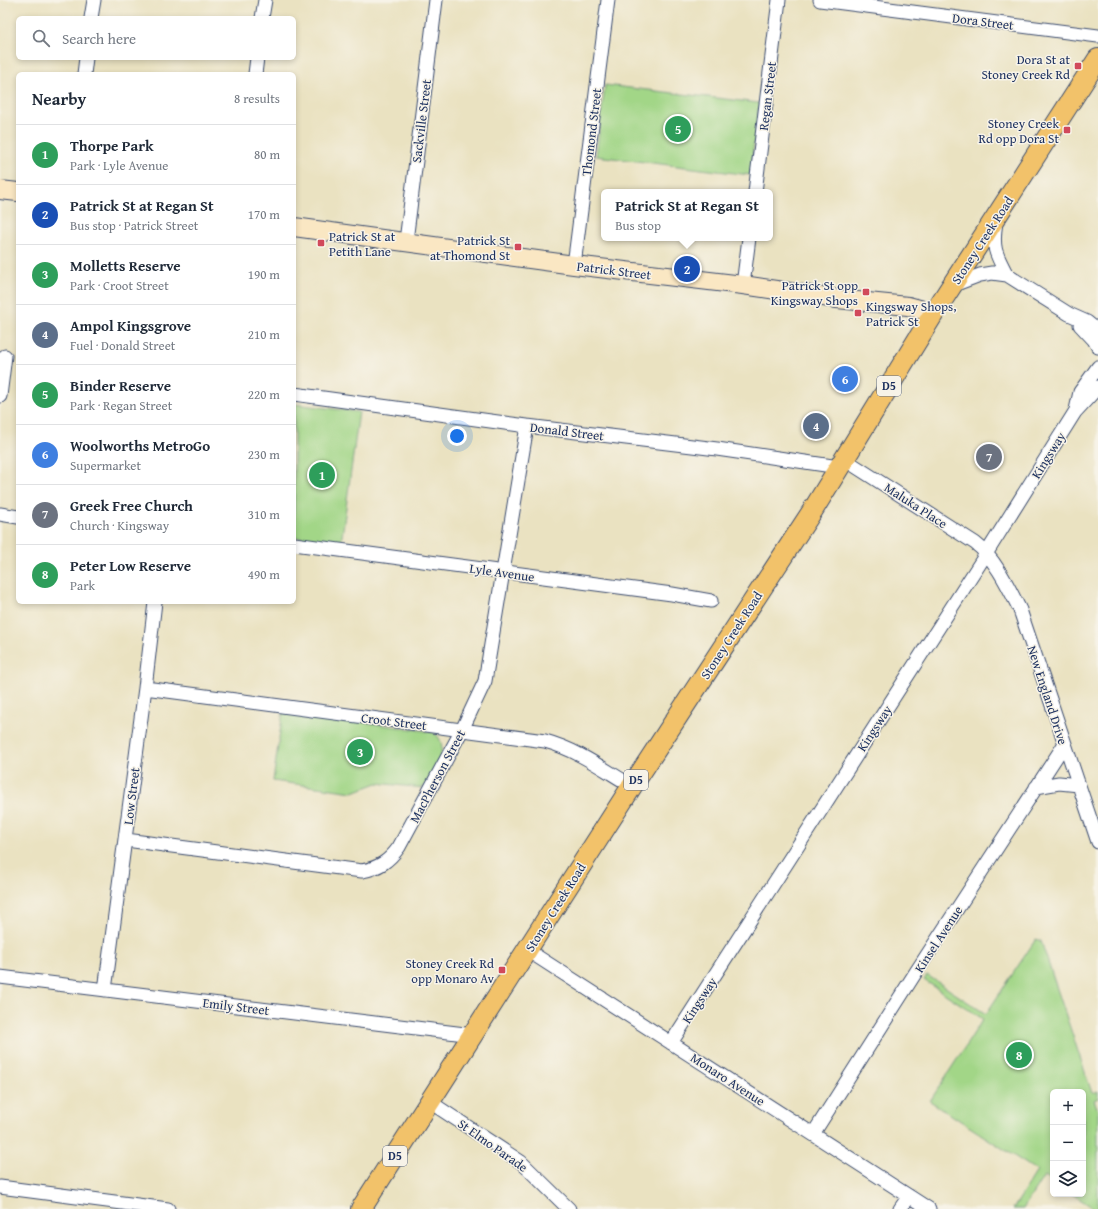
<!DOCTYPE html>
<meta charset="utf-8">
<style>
:root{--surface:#fff;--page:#f2f2f3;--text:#1f2937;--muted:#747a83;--line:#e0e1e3;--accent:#1a73e8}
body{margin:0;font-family:"Gentium Book Plus",serif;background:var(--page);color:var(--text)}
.controls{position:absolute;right:12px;bottom:12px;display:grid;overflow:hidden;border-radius:6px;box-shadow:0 2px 6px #0003}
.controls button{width:36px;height:36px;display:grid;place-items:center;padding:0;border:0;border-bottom:1px solid var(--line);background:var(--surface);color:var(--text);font:20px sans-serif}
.you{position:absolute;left:457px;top:436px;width:14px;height:14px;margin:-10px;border:3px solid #fff;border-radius:50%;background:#1a73e8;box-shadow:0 0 0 6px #1a73e833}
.badge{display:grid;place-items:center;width:26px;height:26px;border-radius:50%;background:var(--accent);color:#fff;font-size:13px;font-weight:700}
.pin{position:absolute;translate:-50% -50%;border:2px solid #fff;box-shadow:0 1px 4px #0006}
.popup{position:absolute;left:601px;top:189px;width:172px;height:52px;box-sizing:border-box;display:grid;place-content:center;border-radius:6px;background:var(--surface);filter:drop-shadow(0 1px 3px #0005);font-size:13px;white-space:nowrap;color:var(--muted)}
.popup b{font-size:15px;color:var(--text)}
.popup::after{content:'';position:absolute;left:50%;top:100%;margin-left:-8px;border:8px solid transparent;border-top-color:var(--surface)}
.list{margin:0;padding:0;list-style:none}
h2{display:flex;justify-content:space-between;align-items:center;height:52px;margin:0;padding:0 16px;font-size:17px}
h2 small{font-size:13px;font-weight:400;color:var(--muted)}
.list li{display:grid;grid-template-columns:26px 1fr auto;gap:12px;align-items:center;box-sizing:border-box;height:60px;padding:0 16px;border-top:1px solid var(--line)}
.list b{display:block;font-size:15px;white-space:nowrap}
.list p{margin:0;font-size:13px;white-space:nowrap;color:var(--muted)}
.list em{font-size:13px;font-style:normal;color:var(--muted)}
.icon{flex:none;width:22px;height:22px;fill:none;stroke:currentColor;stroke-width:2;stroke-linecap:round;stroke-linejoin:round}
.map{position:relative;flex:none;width:1098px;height:1209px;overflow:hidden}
.search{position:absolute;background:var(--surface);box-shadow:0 2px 6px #0003;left:16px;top:16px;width:280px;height:44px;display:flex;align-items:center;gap:10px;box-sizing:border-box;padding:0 14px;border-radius:6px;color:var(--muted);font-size:15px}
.panel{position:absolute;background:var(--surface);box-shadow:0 2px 6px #0003;left:16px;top:72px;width:280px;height:532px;border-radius:6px}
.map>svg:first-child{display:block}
.green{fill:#a2d687;stroke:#5e8272}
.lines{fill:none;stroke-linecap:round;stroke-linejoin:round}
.street-casing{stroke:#3a4a6d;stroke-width:15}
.secondary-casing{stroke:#3a4a6d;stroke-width:20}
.primary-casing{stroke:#3a4a6d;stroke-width:22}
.street{stroke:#fff;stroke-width:13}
.secondary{stroke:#fae7c3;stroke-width:18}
.primary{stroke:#f2c26a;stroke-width:20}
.poi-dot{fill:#d1495b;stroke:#f7f3e8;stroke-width:1.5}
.labels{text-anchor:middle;stroke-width:3;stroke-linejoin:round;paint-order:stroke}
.shield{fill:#f7f3e8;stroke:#5d6a87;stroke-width:1}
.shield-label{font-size:12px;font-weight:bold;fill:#1b2f5e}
.street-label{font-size:13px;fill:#1b2f5e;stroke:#f7f3e8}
.poi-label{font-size:13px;fill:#1b2f5e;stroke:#f7f3e8;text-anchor:end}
</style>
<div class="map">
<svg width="1098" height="1209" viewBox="0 0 1098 1209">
<rect width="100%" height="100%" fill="#f7f3e8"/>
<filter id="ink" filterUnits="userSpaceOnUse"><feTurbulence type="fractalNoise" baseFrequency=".025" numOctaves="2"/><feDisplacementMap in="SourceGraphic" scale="8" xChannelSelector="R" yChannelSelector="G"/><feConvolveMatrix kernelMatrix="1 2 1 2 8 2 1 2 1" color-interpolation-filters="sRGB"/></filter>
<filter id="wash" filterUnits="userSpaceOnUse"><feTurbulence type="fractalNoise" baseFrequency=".012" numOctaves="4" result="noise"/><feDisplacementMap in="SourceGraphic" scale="16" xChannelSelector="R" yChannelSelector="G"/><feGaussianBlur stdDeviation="0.9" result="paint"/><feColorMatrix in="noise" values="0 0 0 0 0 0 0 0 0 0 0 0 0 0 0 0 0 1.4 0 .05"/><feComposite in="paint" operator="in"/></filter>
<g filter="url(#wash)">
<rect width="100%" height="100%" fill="#eae2c1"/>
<path class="green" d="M605 85 759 103 750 175 596 156Z
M294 404 359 412 341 544 294 537Z
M283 711 433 732C454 746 432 773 423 788L377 783 353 792 273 781Z
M1036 939 1041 941 1092 1093 1098 1091V1098L1094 1100 1098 1110V1209H1095L1072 1194H1083V1092H1053V1182L1044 1176 1023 1209H1013L1037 1171 930 1101 983 1019 924 980 927 975 986 1014Z"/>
</g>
<g filter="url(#ink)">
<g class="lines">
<g class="street-casing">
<path id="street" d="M820 0 1098 36
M91 18 94 0
M262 18 265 0
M84 74 86 58
M255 74 257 58
M755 192 779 0
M996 222C992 247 995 253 1007 275
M406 241 436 0
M574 265 608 0
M743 285 749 238
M953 287 959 283 980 275 992 273 1007 275 1069 314 1087 322 1098 331
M1080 325 1094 340 1098 347
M294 394 527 426 717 449 839 467
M0 396 5 356
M1076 410 1080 392 1098 367
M844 459 975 543C995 558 1009 588 1020 610L1098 842
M0 514 18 517
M294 544 672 594 711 601
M145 688 545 741C578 750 603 769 632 786
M1036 787 1059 783 1079 785
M126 840 362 871C379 868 389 861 399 847L462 730 485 681 527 426
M527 950 929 1209
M0 977 473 1035
M105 990 145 688 155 602
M671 1043 986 554 1075 412 1098 387
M430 1102 521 1162 569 1209
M813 1134 916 972 1064 745
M0 1187 168 1209
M900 1209 909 1196"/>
</g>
<g class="secondary-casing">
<path id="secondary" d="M0 190 18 192
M294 227 574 265 743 285 837 299 908 306 934 313"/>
</g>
<g class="primary-casing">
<path id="primary" d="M361 1209 632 786 813 510 934 313 1098 59"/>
</g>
<use href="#street" class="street"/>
<use href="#secondary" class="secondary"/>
<use href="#primary" class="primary"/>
</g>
</g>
<g class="poi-dot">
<rect x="1074" y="62" width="8" height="8" rx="2"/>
<rect x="1063" y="126" width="8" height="8" rx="2"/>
<rect x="317" y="239" width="8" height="8" rx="2"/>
<rect x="514" y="243" width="8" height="8" rx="2"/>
<rect x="862" y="288" width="8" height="8" rx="2"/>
<rect x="854" y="309" width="8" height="8" rx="2"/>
<rect x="498" y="966" width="8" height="8" rx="2"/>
</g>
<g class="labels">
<g class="shield">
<rect x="877" y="376" width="24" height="20" rx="3"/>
<rect x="624" y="770" width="24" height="20" rx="3"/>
<rect x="383" y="1146" width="24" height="20" rx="3"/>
</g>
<g class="shield-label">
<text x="889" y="390">D5</text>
<text x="636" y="784">D5</text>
<text x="395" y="1160">D5</text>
</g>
<g class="street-label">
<text transform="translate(983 21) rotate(7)" y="5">Dora Street</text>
<text transform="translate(767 96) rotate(-83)" y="5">Regan Street</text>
<text transform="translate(421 121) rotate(-83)" y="5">Sackville Street</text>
<text transform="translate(591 132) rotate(-83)" y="5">Thomond Street</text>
<text transform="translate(982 240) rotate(-57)" y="5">Stoney Creek Road</text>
<text transform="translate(614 270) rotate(7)" y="5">Patrick Street</text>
<text transform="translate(567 431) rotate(7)" y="5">Donald Street</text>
<text transform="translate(1048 455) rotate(-58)" y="5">Kingsway</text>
<text transform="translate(916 505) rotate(33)" y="5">Maluka Place</text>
<text transform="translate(502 572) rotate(8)" y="5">Lyle Avenue</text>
<text transform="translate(731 635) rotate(-57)" y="5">Stoney Creek Road</text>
<text transform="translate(1048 695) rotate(72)" y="5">New England Drive</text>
<text transform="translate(394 721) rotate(7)" y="5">Croot Street</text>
<text transform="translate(874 728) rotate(-57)" y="5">Kingsway</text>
<text transform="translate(437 776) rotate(-62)" y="5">MacPherson Street</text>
<text transform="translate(131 796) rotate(-83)" y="5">Low Street</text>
<text transform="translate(555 907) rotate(-58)" y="5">Stoney Creek Road</text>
<text transform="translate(938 939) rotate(-57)" y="5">Kinsel Avenue</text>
<text transform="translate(699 1000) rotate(-57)" y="5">Kingsway</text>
<text transform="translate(236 1006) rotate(7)" y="5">Emily Street</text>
<text transform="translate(728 1079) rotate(33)" y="5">Monaro Avenue</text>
<text transform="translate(493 1145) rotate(35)" y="5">St Elmo Parade</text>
</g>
<g class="poi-label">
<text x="1070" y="64">Dora St at<tspan x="1070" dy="15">Stoney Creek Rd</tspan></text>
<text x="1059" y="128">Stoney Creek<tspan x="1059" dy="15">Rd opp Dora St</tspan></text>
<text x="329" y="241" text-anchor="start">Patrick St at<tspan x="329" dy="15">Petith Lane</tspan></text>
<text x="510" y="245">Patrick St<tspan x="510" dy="15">at Thomond St</tspan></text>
<text x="858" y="290">Patrick St opp<tspan x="858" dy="15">Kingsway Shops</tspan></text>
<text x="866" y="311" text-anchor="start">Kingsway Shops,<tspan x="866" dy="15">Patrick St</tspan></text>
<text x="494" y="968">Stoney Creek Rd<tspan x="494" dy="15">opp Monaro Av</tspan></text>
</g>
</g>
</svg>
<div class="controls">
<button>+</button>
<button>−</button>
<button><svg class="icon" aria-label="layers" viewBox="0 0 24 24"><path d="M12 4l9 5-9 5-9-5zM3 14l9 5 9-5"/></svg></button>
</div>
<div class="you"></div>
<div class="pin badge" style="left:322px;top:475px;background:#2e9e5b">1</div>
<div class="pin badge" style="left:687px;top:269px;background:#1a4fb4">2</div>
<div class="popup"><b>Patrick St at Regan St</b>Bus stop</div>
<div class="pin badge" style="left:360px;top:752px;background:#2e9e5b">3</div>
<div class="pin badge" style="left:816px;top:426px;background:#5c6f8a">4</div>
<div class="pin badge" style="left:678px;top:129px;background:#2e9e5b">5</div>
<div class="pin badge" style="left:845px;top:379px;background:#3f7fe0">6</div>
<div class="pin badge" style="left:989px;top:457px;background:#6b7280">7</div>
<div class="pin badge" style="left:1019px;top:1055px;background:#2e9e5b">8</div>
<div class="search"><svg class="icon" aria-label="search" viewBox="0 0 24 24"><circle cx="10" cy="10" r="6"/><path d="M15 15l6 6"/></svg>Search here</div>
<section class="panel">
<h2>Nearby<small>8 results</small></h2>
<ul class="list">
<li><span class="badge" style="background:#2e9e5b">1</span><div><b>Thorpe Park</b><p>Park · Lyle Avenue</p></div><em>80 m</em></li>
<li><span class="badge" style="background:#1a4fb4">2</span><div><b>Patrick St at Regan St</b><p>Bus stop · Patrick Street</p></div><em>170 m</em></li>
<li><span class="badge" style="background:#2e9e5b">3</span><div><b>Molletts Reserve</b><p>Park · Croot Street</p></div><em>190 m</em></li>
<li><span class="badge" style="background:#5c6f8a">4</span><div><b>Ampol Kingsgrove</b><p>Fuel · Donald Street</p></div><em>210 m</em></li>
<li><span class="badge" style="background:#2e9e5b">5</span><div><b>Binder Reserve</b><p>Park · Regan Street</p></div><em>220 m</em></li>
<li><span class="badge" style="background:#3f7fe0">6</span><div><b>Woolworths MetroGo</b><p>Supermarket</p></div><em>230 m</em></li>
<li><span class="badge" style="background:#6b7280">7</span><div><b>Greek Free Church</b><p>Church · Kingsway</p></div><em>310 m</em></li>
<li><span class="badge" style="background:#2e9e5b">8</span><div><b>Peter Low Reserve</b><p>Park</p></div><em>490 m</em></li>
</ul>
</section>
</div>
